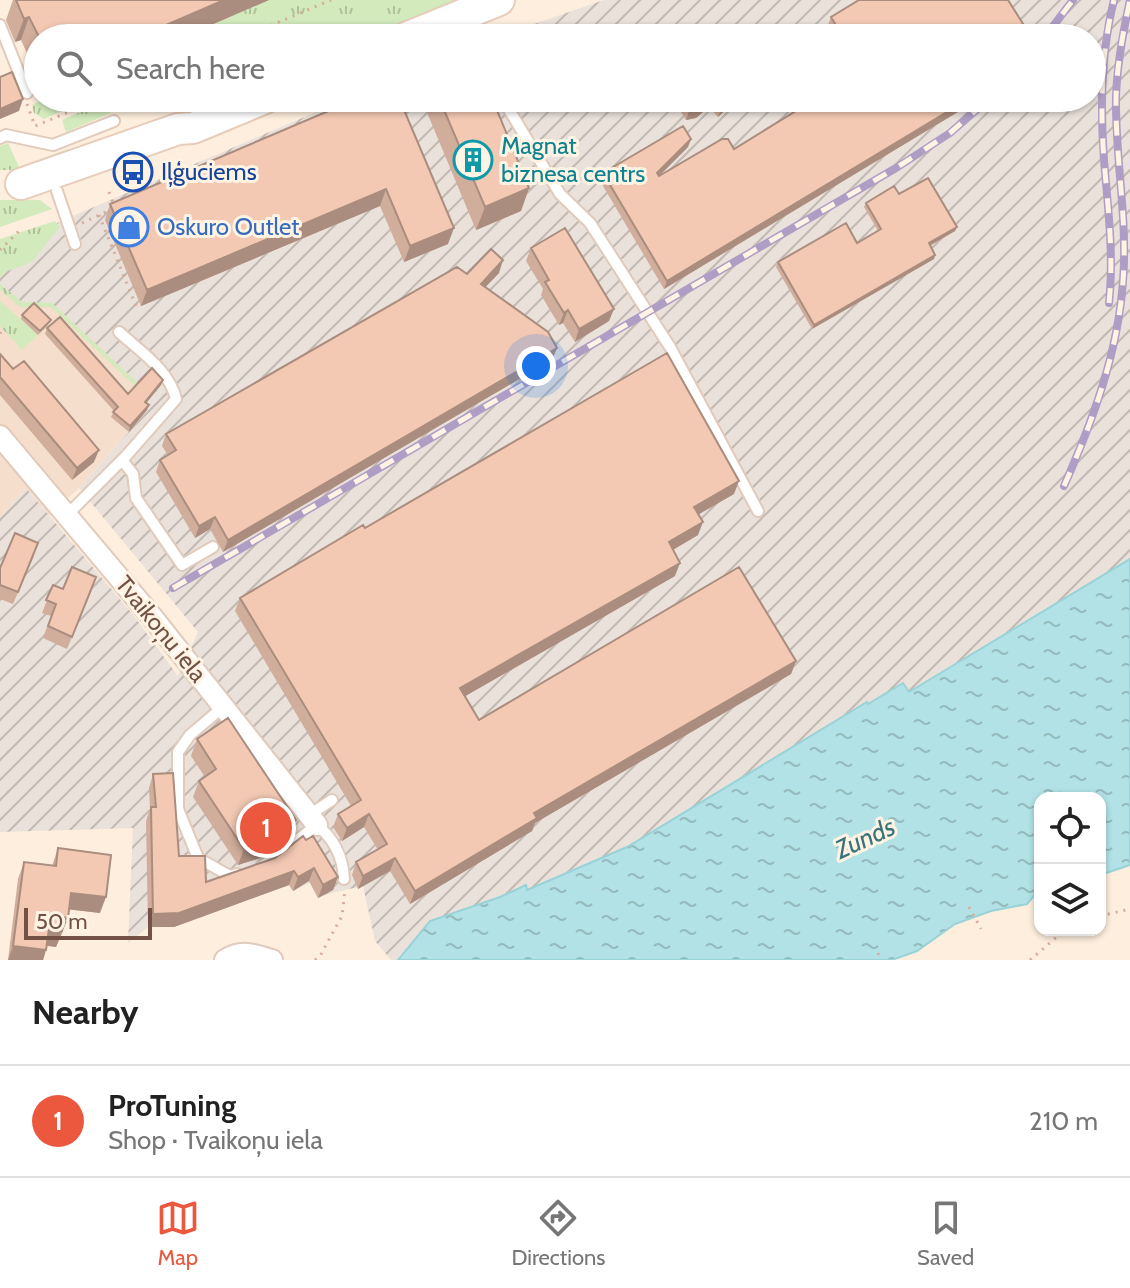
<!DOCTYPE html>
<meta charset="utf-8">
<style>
:root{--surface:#fff;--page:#f2f2f2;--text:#222;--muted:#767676;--line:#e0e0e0;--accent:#ec583d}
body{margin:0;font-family:Cabin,sans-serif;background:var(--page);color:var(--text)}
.controls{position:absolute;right:24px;bottom:24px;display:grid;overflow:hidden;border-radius:16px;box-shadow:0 2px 6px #0004}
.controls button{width:72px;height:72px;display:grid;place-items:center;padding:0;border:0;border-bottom:2px solid var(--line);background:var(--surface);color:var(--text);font:40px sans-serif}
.scale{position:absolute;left:24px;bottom:20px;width:128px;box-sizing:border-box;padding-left:8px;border:4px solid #735245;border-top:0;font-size:22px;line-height:28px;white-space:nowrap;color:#735245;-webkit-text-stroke:6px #fff3e4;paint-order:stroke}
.you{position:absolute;left:536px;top:366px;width:28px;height:28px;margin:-20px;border:6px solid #fff;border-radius:50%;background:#1a73e8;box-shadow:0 0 0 12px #1a73e833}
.badge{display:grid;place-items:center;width:52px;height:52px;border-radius:50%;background:var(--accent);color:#fff;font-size:26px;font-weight:700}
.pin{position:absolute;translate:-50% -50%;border:4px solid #fff;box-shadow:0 2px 8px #0006}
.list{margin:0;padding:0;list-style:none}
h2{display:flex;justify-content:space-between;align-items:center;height:104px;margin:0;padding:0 32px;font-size:34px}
h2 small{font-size:26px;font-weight:400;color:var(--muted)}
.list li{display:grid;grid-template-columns:52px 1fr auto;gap:24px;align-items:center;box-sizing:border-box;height:112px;padding:0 32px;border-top:2px solid var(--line)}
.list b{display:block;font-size:30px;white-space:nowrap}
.list p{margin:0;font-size:26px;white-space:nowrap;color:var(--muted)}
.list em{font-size:26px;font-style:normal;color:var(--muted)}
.icon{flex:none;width:44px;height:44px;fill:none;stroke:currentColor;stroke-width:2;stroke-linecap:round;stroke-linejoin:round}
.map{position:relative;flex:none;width:1130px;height:960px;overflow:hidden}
.search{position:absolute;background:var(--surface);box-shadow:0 2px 6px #0004;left:24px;right:24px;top:24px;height:88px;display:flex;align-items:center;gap:20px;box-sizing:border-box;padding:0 28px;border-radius:44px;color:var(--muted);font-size:30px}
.sheet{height:216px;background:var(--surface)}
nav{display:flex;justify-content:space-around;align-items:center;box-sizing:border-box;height:112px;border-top:2px solid var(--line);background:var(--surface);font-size:22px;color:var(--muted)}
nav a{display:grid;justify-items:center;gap:4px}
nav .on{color:var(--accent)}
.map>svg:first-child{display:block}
.residential{fill:#f5dfcc}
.industrial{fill:url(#industrial-furrows)}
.grass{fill:url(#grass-tufts)}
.water{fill:url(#water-ripples);stroke:#98d3d8;stroke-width:2}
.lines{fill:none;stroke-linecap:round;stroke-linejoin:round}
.service-casing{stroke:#e1caba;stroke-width:14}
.minor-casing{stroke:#e1caba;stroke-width:24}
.secondary-casing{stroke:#e8ccb9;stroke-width:34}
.path{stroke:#d7ac98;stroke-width:3;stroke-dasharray:2 6;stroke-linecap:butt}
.service{stroke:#fff;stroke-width:10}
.minor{stroke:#fff;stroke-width:20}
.secondary{stroke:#fff;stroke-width:30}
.rail-casing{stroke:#b09dc5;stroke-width:8}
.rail{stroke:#fff3e4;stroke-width:5;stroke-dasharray:15;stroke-linecap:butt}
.wall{fill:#d1ad9b}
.shaded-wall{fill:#aa8d7e}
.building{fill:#f3c9b4;stroke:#aa8d7e;stroke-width:2}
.labels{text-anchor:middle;stroke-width:6;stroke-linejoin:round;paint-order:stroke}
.culture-label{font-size:24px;fill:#0d838f;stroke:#fff3e4;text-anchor:start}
.transit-label{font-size:24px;fill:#164399;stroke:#fff3e4;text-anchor:start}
.shop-label{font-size:24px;fill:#366cbe;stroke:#fff3e4;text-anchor:start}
.street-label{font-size:24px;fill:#735245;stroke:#fff3e4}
.water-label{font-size:26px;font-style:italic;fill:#3a737a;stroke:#fff3e4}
</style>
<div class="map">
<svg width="1130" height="960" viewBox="0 0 1130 960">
<defs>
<pattern id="industrial-furrows" width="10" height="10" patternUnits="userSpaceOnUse" patternTransform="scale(2)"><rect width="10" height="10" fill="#eae1da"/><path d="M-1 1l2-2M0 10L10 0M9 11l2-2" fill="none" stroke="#c2b9b3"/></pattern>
<pattern id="grass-tufts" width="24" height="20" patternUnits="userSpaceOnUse" patternTransform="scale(2)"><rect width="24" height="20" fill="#d2eabc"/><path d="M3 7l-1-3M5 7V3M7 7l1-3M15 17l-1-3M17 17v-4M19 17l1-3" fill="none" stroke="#afc09b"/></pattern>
<pattern id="water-ripples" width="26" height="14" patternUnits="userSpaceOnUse" patternTransform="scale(2)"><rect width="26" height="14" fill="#b2e2e6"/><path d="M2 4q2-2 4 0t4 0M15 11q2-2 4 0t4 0" fill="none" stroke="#95babc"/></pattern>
</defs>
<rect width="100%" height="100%" fill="#fdeedd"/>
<path class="residential" d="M0 290 20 307H51L137 388 147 410 79 488 49 515 26 488 0 517Z"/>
<path class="industrial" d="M604 0H1130V559L909 692 903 683 868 704 866 703 627 847 527 891 525 886 500 897 430 921 398 960H391L375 941 363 886 327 894 318 898 310 883 293 891 289 885 174 927H148L128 943 133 828 0 832V517L26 488 134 616 178 676 198 632 79 488 147 411 137 388 51 307H20L0 290V269L31 257 57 223 66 219 349 98H386L392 111 420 98H1092V38H512L511 32Z"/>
<path class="grass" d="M269 0H458L368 38H181Z
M45 98H92L44 119 34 113 32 105Z
M105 98H125L109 105 111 113 66 132 62 120 106 101Z
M8 143 19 167 68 149 73 162 47 170H0V146Z
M0 200H40L52 209 0 227Z
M55 221 60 227 32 262 5 272 0 278V239Z
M0 284 22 302 52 303 140 385 137 388 51 307H20L0 290Z
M0 301 38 335 22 350 0 326Z"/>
<path class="water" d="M1130 559V865L1100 875V798H1040V889L1027 904 991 911 955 924 917 951 892 960H398L430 921 500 897 526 885 527 890 627 847 867 702 868 704 903 683 909 692Z"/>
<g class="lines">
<g class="service-casing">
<path id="service" d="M463 16 472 38
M0 25 27 93
M502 98 560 194 590 223 670 347 758 511
M0 138 6 135 53 145 114 121
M57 191 75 244
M122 460 133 474 136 498 182 565 213 547
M67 515 126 456 176 399C169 370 141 352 119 332
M223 707 190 735 178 752V809L198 858 230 876 237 874
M309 815 332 800
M264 865 317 825C333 838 343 857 344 879"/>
</g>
<g class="minor-casing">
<path id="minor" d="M0 436 153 618 317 825
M225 960C242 949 254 955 272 960"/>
</g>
<g class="secondary-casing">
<path id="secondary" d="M406 38 499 0
M21 184 178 129 193 128 265 98"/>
</g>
<path class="path" d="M241 38 331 0
M280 38 282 22
M173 98 177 106
M27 104 35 126 102 98
M109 192 113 203
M99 215 136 306
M82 223 108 211
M0 250 22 228
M0 332 1 335
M969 907 981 929
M1100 916 1130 909
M878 953 881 960
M315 960 320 956 342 916 345 890
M1030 960 1065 930"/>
<use href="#service" class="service"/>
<use href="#minor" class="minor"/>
<use href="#secondary" class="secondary"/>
<g class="rail-casing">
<path id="rail" d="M1044 38 1073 0
M1109 303C1114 255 1108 208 1104 160 1100 107 1101 52 1114 0
M1064 486C1093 420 1118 353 1123 281 1128 220 1115 158 1116 97 1117 64 1123 32 1130 0
M173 588 896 168 950 133 990 98"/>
</g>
<use href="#rail" class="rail"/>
</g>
<path class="wall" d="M13 0H269L181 38H38V57L30 60 21 40 15 42 6 20Z
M831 17 1022 35 1017 38H836L828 25Z
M359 98 448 244 404 262 380 206 141 306 105 220 110 204Z
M421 98H492L529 188 521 211 476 230Z
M684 98H738L718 117 709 107 696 118 686 120 681 112Z
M817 98H981L664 289 600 181 603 173 688 147 659 176 734 149Z
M899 194 957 227 955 231 930 246 935 255 934 259 812 329 776 267 778 262 857 243 878 231 864 207 866 203Z
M531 248 609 321 575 342 563 323 559 325 541 295 543 289 526 261Z
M499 273 485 287 557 348 552 360 223 552 210 529 195 538 156 472 160 460 168 455 162 446 166 434 467 274Z
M22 315 49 324 38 335 21 319Z
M47 328 128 394 163 380 161 385 146 403 147 410 129 432 111 417 114 411 45 334Z
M0 354 94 462 72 480 0 395Z
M734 494 698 514V535L673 550 675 576 465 696 479 720 796 661 791 674 535 823 532 831 410 904 390 871 358 889 352 875 356 862 378 850 364 827 342 841 333 827 338 814 351 806 235 611 240 598 365 528Z
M34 556 13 604 0 599V568Z
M53 585 63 589 92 590 67 649 43 638 51 616 42 613Z
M197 739 290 836 263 857 238 865 193 797 199 781 205 777 191 756Z
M153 774 179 856 206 882 275 858 303 836 338 877 333 890 318 898 309 881 293 891 289 885 174 927H148L146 821 150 809 149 788Z
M58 848 100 913 69 909 68 918 56 947 47 946 43 960H8L18 879 24 862 52 866Z"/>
<path class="shaded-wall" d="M224 0H269L181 38H136Z
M29 17 21 40 15 42 24 19Z
M1025 27 1022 35 1017 38H1007Z
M53 31 51 38H38L39 37Z
M38 39V57L30 60Z
M710 98H712L709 107 696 118 686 120 690 108Z
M730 98H738L718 117 723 105Z
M970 98H981L664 289 667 281Z
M23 99 19 111 0 119V109Z
M691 139 688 147 654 181 657 173Z
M529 188 521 211 476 230 485 207Z
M386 189 380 206 141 306 147 290Z
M957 227 955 231 927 247 929 243Z
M454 228 448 244 404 262 410 246Z
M935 255 934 259 812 329 814 325Z
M503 260 499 273 477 296 481 284Z
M614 309 609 321 575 342 579 329Z
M568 310 563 323 559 325 564 313Z
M557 348 552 360 223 552 228 540Z
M163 380 161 385 143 407 145 402Z
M149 405 147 410 129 432 130 426Z
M99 450 94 462 72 480 77 468Z
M739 481 734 494 689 520 694 507Z
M215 517 210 529 195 538 199 526Z
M703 522 698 535 664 555 669 542Z
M680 563 675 576 455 702 460 688Z
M796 661 791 674 535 823 532 831 410 904 415 891 534 813Z
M369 814 364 827 342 841 347 828Z
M296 820 290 836 263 857 238 865 244 849Z
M395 858 390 871 358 889 363 876Z
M314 868 309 881 293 891 298 877Z
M294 871 289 885 174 927H148L153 914Z
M338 877 333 890 318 898 323 885Z
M71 893 106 897 100 913 65 909Z
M63 917 68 918 56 947 43 945 49 929Z
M13 946 46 950 43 960H8Z"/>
<path class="building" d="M16 0H224L136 38H56L53 31 39 37 29 17 24 19Z
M859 0H1008L1025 27 1007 38H844L831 17Z
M702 31 710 38H695Z
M12 72 23 99 0 109V77Z
M359 98H399L454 228 410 246 386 189 147 290 110 204Z
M439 98H492L529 188 485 207Z
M686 98H710L700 106 690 108Z
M716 98H730L723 105Z
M817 98H970L667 281 603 173 683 126 691 139 657 173 659 176 722 139H728L734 149Z
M928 178 957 227 929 243 935 255 814 325 778 262 846 223 857 243 881 229 866 203 894 186 899 194Z
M565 228 614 309 579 329 568 310 564 313 545 282 549 280 531 248Z
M491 249 503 260 481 284 548 332 557 348 228 540 215 517 199 526 160 460 176 450 166 434 457 267 467 274Z
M34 303 51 320 40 331 22 315Z
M60 317 128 394 152 368 163 380 145 402 149 405 130 426 113 412 118 407 47 328Z
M667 353 739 481 694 507 703 522 669 542 680 563 460 688 479 720 739 567 796 661 534 813 537 818 415 891 395 858 363 876 356 862 387 844 369 814 347 828 338 814 361 800 240 598 363 525 365 528Z
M0 354 13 369 24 361 99 450 77 468 0 377Z
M15 533 38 543 18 592 0 585V568Z
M72 567 96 577 72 637 48 626 56 604 46 600 53 585 63 589Z
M228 718 296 820 269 841 244 849 199 781 216 769 197 739Z
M173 773 179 856H205L206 882 275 858 303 836 306 840 313 836 338 877 323 885 314 868 298 877 294 871 179 913 153 914 151 807H156L153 774Z
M58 848 111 855 106 897 71 893 68 918 63 917 62 931 49 929 46 950 13 946 24 862 56 866Z"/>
<defs>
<g id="building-ring" transform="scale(2)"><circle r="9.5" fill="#fff3e4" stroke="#0f9aa8" stroke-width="1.5"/><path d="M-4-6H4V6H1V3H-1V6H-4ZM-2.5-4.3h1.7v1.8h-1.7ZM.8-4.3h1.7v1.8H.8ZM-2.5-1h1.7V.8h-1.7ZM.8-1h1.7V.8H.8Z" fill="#0f9aa8"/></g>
<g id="bus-ring" transform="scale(2)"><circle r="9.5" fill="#fff3e4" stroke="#1a4fb4" stroke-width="1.5"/><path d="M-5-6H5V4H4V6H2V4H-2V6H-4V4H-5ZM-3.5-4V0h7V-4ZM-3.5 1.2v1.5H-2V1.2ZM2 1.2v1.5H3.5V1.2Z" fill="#1a4fb4"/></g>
<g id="shop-ring" transform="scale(2)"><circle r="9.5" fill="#fff3e4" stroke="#3f7fe0" stroke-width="1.5"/><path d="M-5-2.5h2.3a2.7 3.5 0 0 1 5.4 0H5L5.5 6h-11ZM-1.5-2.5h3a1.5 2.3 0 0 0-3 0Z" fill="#3f7fe0"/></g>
</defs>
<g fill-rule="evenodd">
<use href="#building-ring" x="473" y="160"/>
<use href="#bus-ring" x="133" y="172"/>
<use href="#shop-ring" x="129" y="227"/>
</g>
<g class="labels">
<g class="culture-label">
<text x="501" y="154">Magnat<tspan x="501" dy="28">biznesa centrs</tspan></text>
</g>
<g class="transit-label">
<text x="161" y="180">Iļģuciems</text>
</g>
<g class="shop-label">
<text x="157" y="235">Oskuro Outlet</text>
</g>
<g class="street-label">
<text transform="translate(161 629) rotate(51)" y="8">Tvaikoņu iela</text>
</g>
<g class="water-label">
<text transform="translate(865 838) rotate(-25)" y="9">Zunds</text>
</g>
</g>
</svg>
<div class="controls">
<button><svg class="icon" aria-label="locate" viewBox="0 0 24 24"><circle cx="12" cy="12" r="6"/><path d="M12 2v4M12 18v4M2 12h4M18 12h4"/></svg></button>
<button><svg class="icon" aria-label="layers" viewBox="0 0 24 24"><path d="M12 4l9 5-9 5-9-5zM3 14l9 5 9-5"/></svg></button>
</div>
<div class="scale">50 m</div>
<div class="you"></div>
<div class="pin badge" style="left:266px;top:828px">1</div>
<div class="search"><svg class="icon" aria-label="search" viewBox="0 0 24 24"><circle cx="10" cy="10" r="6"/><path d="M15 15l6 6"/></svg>Search here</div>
</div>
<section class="sheet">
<h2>Nearby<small></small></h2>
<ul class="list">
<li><span class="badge">1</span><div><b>ProTuning</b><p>Shop · Tvaikoņu iela</p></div><em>210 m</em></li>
</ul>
</section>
<nav>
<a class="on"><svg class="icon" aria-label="map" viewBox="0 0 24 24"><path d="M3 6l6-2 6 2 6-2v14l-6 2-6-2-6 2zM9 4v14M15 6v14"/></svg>Map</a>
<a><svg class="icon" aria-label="directions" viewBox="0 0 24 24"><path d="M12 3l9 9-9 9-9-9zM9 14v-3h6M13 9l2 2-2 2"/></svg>Directions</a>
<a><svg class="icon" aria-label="saved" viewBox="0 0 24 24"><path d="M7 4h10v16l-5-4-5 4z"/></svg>Saved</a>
</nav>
